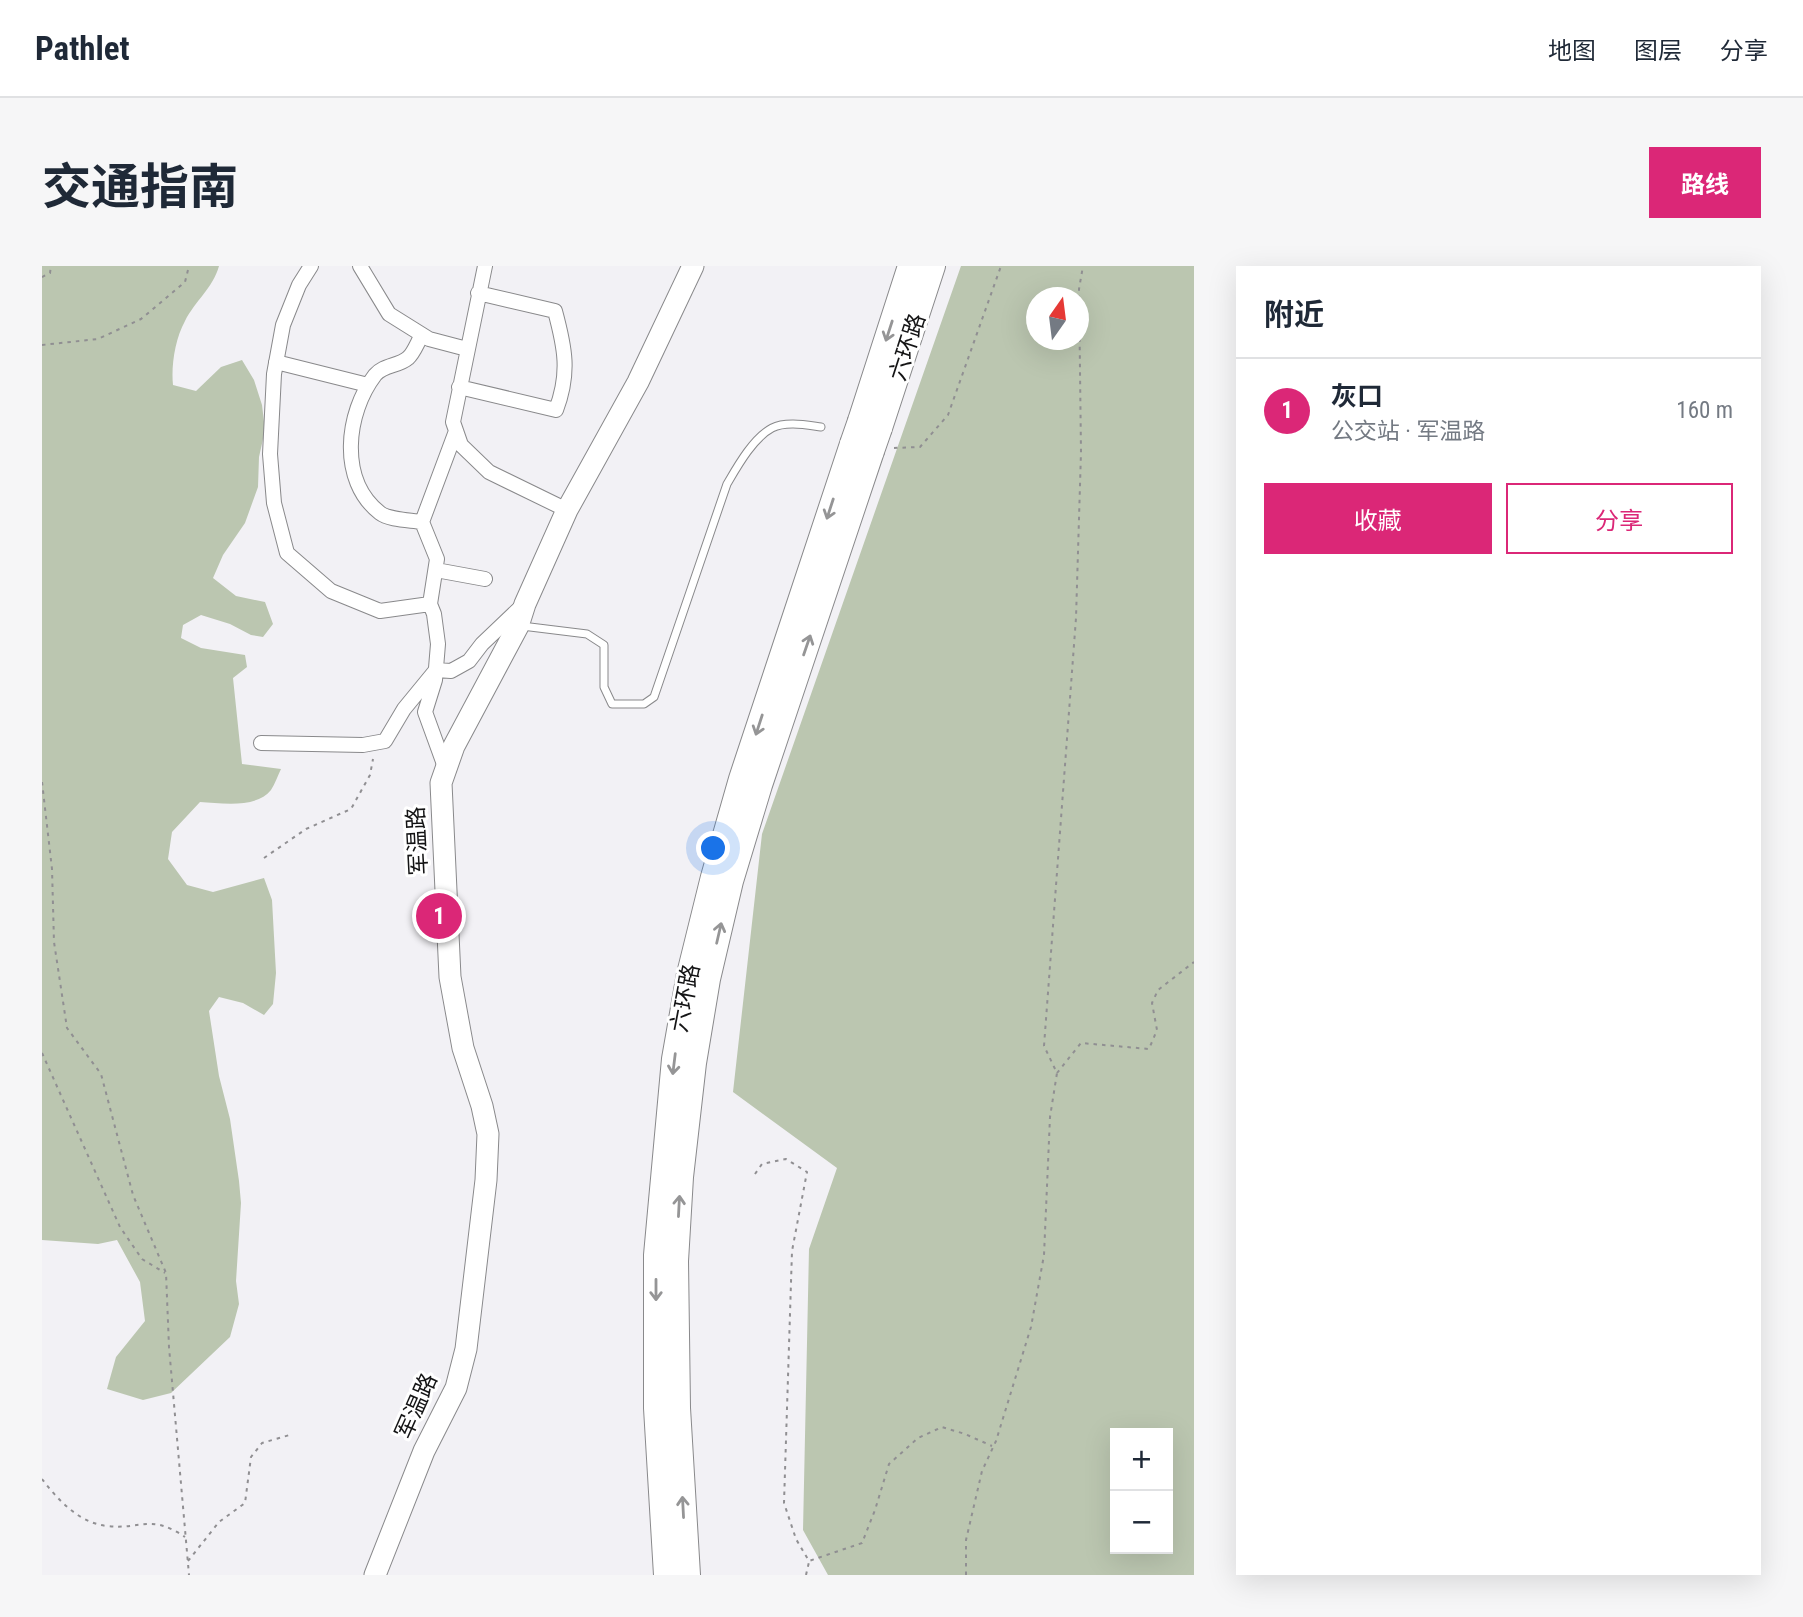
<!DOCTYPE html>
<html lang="zh">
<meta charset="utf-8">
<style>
:root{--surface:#fff;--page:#f6f6f7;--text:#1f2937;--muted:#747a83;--line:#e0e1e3;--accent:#db2777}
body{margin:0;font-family:"Roboto Condensed","Noto Sans SC",sans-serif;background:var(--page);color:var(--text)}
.controls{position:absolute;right:21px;bottom:21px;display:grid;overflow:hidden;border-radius:0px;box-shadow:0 7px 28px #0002}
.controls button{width:63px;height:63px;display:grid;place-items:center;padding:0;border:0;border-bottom:2px solid var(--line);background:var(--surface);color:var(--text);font:35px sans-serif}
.compass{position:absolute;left:984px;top:21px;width:63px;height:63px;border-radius:50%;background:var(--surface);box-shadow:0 7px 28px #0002;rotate:14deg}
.you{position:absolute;left:672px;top:583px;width:24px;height:24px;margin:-18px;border:5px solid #fff;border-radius:50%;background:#1a73e8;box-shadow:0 0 0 10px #1a73e833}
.badge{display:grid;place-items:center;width:46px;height:46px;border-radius:50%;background:var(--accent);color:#fff;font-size:23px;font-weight:700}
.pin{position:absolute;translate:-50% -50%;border:4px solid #fff;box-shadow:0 2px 7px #0006}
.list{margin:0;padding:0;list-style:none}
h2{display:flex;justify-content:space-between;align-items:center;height:91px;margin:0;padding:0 28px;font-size:30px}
h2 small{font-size:23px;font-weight:400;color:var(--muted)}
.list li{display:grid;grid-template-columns:46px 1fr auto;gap:21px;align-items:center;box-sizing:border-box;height:105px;padding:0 28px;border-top:2px solid var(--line)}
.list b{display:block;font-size:26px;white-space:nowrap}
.list p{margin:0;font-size:23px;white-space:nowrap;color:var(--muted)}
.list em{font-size:23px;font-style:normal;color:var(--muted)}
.actions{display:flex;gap:14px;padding:21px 28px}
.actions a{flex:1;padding:16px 0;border:2px solid var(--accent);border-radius:0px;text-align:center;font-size:24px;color:var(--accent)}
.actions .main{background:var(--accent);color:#fff}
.map{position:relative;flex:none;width:1152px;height:1309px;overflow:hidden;border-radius:0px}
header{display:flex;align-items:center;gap:42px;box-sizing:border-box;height:98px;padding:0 35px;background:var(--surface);border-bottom:2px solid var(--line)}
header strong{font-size:33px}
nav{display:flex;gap:38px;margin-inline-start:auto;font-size:24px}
.intro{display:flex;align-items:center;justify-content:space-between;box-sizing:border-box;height:168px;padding:0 42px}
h1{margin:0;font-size:49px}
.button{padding:18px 32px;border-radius:0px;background:var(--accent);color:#fff;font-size:24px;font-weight:700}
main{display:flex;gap:42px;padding:0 42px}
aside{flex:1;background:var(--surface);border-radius:0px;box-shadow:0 7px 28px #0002}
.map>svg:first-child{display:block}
.green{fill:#bbc6b0;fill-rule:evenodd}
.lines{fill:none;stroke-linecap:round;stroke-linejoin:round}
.lane-casing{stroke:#89898b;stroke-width:9}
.street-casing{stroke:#89898b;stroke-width:16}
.primary-casing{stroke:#89898b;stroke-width:23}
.highway-casing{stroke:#89898b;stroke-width:26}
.path{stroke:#908f92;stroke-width:2;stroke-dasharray:3.5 5;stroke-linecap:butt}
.lane{stroke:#fff;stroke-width:7}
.street{stroke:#fff;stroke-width:14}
.primary{stroke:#fff;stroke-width:21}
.highway{stroke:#fff;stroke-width:24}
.highway-bridge-casing{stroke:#89898b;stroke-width:26;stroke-linecap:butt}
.highway-bridge{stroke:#fff;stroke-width:24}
.oneway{stroke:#959596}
.labels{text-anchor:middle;stroke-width:6;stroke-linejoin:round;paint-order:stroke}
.street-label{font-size:23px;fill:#141415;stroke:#fff}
</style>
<header>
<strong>Pathlet</strong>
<nav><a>地图</a><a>图层</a><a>分享</a></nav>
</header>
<div class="intro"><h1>交通指南</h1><a class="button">路线</a></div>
<main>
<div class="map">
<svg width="1152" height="1309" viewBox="0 0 1152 1309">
<rect width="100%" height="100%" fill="#f2f1f5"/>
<path class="green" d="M0 0H177C171 22 153 35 143 55 133 73 129 100 131 119L154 125 179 101 200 94 212 114 220 139 223 164 217 191 216 221 203 257 181 289 171 312 194 330 223 336 231 358 221 371 209 369 188 358 159 349 141 359 139 372 159 382 203 389 205 401 191 412 200 498 239 503C236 509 233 518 229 524 214 543 179 537 158 536L130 566 126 593 145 619 171 626 222 612 230 634 234 707 231 738 222 749 201 737 177 731 167 745 177 810 188 853 197 915 199 937 194 1015 197 1038 188 1071 129 1127 101 1134 65 1123 74 1091 103 1055 98 1016 75 974 56 978 0 974Z
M919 0H1152V1309H786L761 1264 767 983 795 902 691 826 720 568ZM994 32H1036V74H994ZM1073 1167H1126V1283H1073Z"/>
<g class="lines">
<g class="lane-casing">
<path id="lane" d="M480 360 545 368 562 379V421L570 438H602L612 431 685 218C695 201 711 172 730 162 744 155 764 159 779 161"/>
</g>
<g class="street-casing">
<path id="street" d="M269 0 257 19 241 59 232 108 228 188 232 237 245 287 289 325 338 345 388 338
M318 0 347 48 387 73 425 83
M443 0 411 156 419 179 447 206 525 244
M234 96 326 119
M417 121 514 144C528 107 523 82 513 45L436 27
M380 256C368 254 347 254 338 247 296 214 304 147 333 109 341 99 357 100 366 92 372 87 376 75 380 69
M394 304 443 313
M219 477 321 479 343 475 362 443 394 404 409 405 427 395 440 378 481 339
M403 501 383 446 393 414 396 378 392 348 388 338 395 293 380 256 414 165"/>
</g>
<g class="primary-casing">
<path id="primary" d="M333 1309 382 1185 414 1122 424 1083 444 914 446 868 440 840 421 782 408 711 399 517 412 480 476 360 483 338 525 244 596 116 651 0"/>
</g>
<g class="highway-casing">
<path id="highway" d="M818 155 868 0
M838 162 891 0
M624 1309 614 1142V989L632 793 647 708 671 611 699 513 810 178
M646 1309 636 1142 634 995 639 911 652 797 666 713 689 615 718 519 830 185"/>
</g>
<path class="path" d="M0 11 8 7 9 0
M0 79 56 73 99 53 143 16 147 0
M852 182 878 181 906 149 959 0
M0 516 10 603 12 676 25 762 59 808 91 929 124 1007 127 1081 147 1309
M222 592 264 563 309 543 328 509 331 493
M0 787 78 961 100 993 123 1007
M1015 807 1039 777 1107 783 1115 764 1110 737 1116 724 1152 696
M713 908 720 898 744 893 765 906 750 985 742 1237 754 1273 767 1295 820 1277 833 1244 847 1198 876 1172 900 1161 923 1168 950 1180
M0 1213C16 1234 37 1257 65 1260 100 1264 107 1247 143 1271
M146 1295 177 1256 203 1237 209 1191 220 1177 251 1168
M764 1309 767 1296
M924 1309V1274L940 1205 954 1175 989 1061 1002 989 1008 851 1015 807 1002 780 1034 352 1039 186 1037 23 1041 0"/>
<use href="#lane" class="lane"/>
<use href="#street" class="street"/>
<use href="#primary" class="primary"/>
<use href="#highway" class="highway"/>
<g class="highway-bridge-casing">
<path id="highway-bridge" d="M810 178 818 155
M830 185 838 162"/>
</g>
<use href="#highway-bridge" class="highway-bridge"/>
</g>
<defs><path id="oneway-shaft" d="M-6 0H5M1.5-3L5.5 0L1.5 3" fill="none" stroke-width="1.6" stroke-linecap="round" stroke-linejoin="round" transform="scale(1.75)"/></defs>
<g class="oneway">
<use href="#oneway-shaft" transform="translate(847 65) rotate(108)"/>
<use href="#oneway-shaft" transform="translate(788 243) rotate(108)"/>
<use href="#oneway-shaft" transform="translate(765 379) rotate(-71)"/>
<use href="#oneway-shaft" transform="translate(717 459) rotate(108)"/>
<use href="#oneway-shaft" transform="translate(677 667) rotate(-77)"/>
<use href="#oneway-shaft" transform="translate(632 798) rotate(97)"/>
<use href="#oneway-shaft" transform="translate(637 940) rotate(-87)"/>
<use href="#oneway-shaft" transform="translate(614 1024) rotate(90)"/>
<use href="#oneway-shaft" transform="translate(641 1241) rotate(-93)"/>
</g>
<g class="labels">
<g class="street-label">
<text transform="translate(865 81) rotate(-72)" y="8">六环路</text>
<text transform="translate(375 575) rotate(-93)" y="8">军温路</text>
<text transform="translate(643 732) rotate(-79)" y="8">六环路</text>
<text transform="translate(374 1140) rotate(-66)" y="8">军温路</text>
</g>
</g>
</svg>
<div class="controls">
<button>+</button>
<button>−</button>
</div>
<svg class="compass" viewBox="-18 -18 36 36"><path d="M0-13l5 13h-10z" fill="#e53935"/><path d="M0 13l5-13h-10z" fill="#747a83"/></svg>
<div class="you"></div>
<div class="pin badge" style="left:397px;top:650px">1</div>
</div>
<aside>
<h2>附近<small></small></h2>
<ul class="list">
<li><span class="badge">1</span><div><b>灰口</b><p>公交站 · 军温路</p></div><em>160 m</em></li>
</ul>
<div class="actions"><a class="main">收藏</a><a>分享</a></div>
</aside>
</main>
